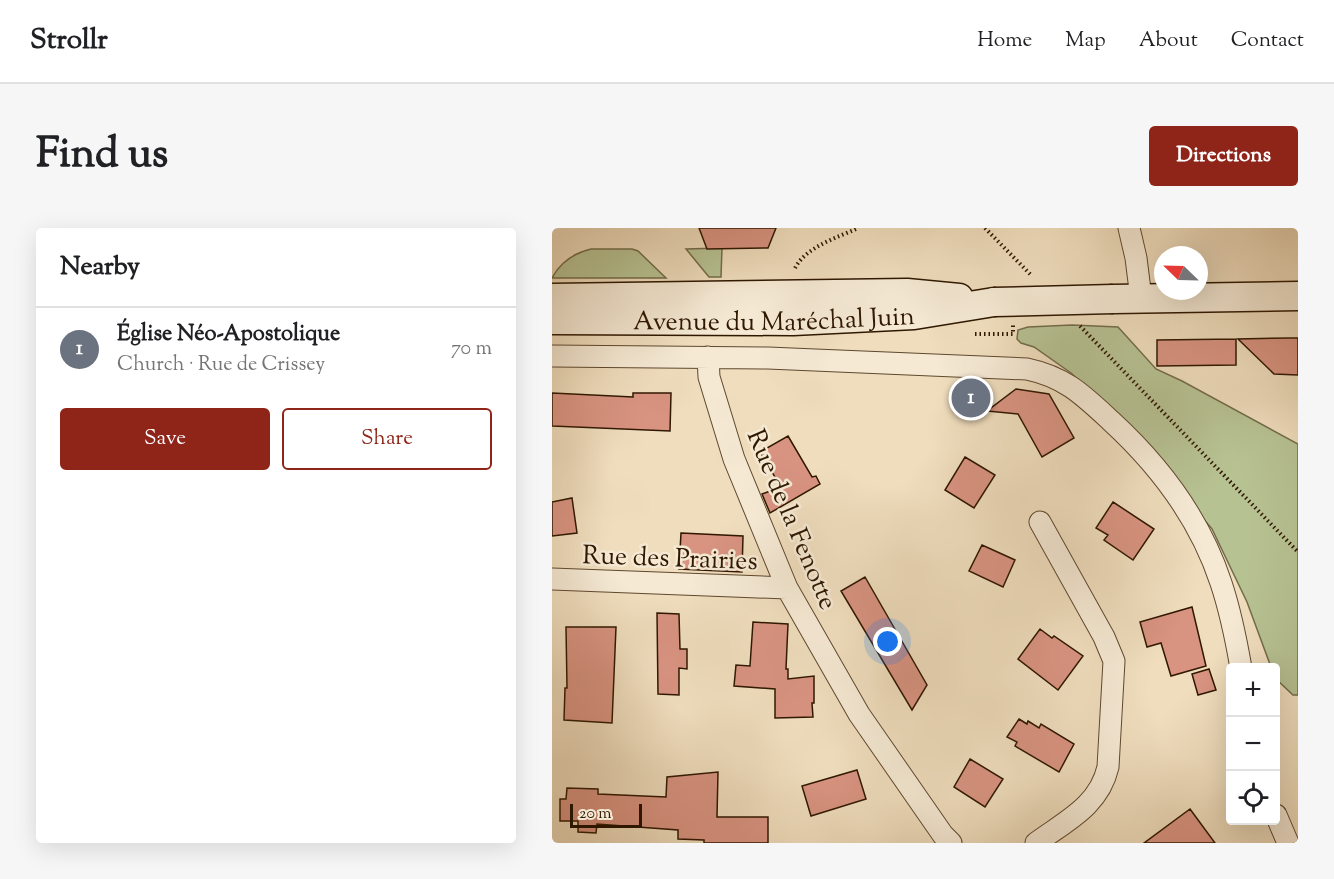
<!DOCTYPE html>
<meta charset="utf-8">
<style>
:root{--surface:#fff;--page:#f6f6f6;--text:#202124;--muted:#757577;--line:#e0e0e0;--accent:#8f2418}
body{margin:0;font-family:"Sorts Mill Goudy",serif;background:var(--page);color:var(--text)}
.controls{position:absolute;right:18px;bottom:18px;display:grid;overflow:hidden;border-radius:6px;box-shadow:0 6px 24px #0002}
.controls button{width:54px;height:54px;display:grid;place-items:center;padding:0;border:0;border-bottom:2px solid var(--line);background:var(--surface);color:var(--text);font:30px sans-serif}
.compass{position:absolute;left:602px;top:18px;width:54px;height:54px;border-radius:50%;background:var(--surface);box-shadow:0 6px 24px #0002;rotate:293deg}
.scale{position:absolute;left:18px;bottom:15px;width:72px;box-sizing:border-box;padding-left:6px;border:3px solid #2f1700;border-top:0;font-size:16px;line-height:21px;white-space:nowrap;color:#2f1700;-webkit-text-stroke:4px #f5e9d4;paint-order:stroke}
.you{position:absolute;left:336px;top:414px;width:21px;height:21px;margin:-15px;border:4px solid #fff;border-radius:50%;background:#1a73e8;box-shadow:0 0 0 9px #1a73e833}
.badge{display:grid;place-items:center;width:39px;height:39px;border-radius:50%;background:var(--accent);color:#fff;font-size:20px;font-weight:700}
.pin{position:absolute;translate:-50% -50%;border:3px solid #fff;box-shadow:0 2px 6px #0006}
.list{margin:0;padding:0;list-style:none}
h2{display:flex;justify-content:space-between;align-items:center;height:78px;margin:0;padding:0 24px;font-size:26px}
h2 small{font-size:20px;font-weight:400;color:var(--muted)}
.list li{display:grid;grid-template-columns:39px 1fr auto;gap:18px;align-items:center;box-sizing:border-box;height:84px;padding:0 24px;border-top:2px solid var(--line)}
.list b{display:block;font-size:22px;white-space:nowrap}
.list p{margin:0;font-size:20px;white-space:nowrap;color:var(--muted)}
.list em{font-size:20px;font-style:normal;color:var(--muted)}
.actions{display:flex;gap:12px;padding:18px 24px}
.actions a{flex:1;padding:14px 0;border:2px solid var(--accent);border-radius:6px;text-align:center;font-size:21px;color:var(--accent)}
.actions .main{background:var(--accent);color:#fff}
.icon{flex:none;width:33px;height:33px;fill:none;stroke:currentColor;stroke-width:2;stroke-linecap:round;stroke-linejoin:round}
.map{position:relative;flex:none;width:746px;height:615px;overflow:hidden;border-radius:6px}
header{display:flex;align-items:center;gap:36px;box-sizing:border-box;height:84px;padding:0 30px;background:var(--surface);border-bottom:2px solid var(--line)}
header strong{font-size:28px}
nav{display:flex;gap:33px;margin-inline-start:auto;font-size:21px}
.intro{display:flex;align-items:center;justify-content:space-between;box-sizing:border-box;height:144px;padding:0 36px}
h1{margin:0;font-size:42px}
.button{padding:15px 27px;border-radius:6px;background:var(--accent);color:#fff;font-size:21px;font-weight:700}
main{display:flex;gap:36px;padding:0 36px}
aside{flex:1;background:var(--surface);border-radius:6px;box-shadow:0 6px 24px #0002}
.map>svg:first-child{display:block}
.green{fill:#b7c293;stroke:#736c4a;stroke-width:1.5}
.building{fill:#d89381;stroke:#2f1700;stroke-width:1.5}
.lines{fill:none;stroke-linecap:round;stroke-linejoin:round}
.street-casing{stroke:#5f482f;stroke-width:23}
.secondary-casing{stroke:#2f1700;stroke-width:31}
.path{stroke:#2f1700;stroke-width:4;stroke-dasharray:1.5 3;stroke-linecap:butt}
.street{stroke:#f5e9d4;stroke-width:21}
.secondary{stroke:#f5e9d4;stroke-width:28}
.secondary-bridge-casing{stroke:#2f1700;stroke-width:31;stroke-linecap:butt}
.secondary-bridge{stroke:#f5e9d4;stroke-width:28}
.labels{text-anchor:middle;stroke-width:5;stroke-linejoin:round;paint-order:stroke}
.street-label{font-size:26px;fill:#2f1700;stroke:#f5e9d4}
</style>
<header>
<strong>Strollr</strong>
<nav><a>Home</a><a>Map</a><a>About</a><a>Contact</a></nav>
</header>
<div class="intro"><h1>Find us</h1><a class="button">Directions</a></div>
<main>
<aside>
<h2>Nearby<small></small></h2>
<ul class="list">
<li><span class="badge" style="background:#6b7280">1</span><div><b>Église Néo-Apostolique</b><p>Church · Rue de Crissey</p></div><em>70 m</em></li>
</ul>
<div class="actions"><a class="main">Save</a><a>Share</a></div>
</aside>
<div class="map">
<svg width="746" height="615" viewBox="0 0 746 615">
<rect width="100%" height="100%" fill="#efddbd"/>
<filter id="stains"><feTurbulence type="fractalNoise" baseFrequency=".00333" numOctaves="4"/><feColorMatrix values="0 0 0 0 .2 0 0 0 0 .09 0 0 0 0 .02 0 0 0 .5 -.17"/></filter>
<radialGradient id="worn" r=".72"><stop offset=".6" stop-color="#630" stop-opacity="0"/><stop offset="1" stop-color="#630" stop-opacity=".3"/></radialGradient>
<path class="green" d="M170 20 169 49H157L134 21Z
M39 21H80L86 23 114 50H0C8 35 22 25 39 21Z
M520 97 566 99 604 141 630 153 746 216V467H741L724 451V440L719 439 695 374 660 301 557 180 519 145 482 119 469 115 465 111 466 102 476 99Z"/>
<path class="building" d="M147 0H224L216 20 155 21Z
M737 110H746V147L722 146 686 111Z
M684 111V137L605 138V112Z
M464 161 497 166 522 210 490 229 466 186 435 183Z
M0 165 81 169V165H119L118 203 0 198Z
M236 208 260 249 264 248 268 256 218 285 210 266 229 259 208 224Z
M413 229 443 247 422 280 393 262Z
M20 270 25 305 0 308V274Z
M561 274 602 301 581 332 552 312 556 307 544 300Z
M129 305 191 308 190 344 127 341Z
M430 317 463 332 451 359 417 343Z
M313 349 375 457 360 482 289 363Z
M640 379 654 438 619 448 609 415 595 419 588 394Z
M105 385 127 386 128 421H135V441L127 440V467L106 466Z
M201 394 236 396 234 441H236V451L262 448V475H260L261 489 223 490V461L182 458 184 437 198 438Z
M14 399H64L60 495 12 492 13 460H15Z
M488 401 500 410 502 408 531 428 506 462 466 431Z
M657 441 664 462 646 467 640 446Z
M467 491 475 496 476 493 487 500 489 496 522 516 507 544 463 518 465 514 455 509Z
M418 531 451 551 433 579 402 559Z
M305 542 314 571 259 588 250 558Z
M166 544 165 589H216V615H152V612L126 611V602L45 596 44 605 26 604V593H8V571H14L15 560 46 561V566L114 569 115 549Z
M638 581 663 615H592Z"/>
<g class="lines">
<g class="street-casing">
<path id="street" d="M577 0 584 30 589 70
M0 128 216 130 475 141C513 149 531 167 559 193 608 238 648 291 669 355 678 382 684 411 689 440
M156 129 157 149 182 231 235 360 307 486 391 607 399 615
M0 351 235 360
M724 587 736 615
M484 615C514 593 547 578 556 539L562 433 552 409 488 294"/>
</g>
<g class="secondary-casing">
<g id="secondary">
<path d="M0 70 355 65 407 70"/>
<path d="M561 71 746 68"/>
<path id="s1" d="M0 92 241 93 362 87 442 74"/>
</g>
</g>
<path class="path" d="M433 0 479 47
M243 40C255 18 285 10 306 0
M528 98 746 324
M423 106H461V97"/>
<use href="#street" class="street"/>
<use href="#secondary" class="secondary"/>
<g class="secondary-bridge-casing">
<path id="secondary-bridge" d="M442 74 561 71"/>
</g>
<use href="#secondary-bridge" class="secondary-bridge"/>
</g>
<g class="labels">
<g class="street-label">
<text dy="9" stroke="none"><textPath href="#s1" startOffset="222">Avenue du Maréchal Juin</textPath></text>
<text transform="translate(241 291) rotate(67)" y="9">Rue de la Fenotte</text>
<text transform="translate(118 329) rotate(2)" y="9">Rue des Prairies</text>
</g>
</g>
<rect width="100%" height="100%" filter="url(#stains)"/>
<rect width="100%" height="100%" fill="url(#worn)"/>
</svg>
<div class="controls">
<button>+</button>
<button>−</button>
<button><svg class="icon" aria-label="locate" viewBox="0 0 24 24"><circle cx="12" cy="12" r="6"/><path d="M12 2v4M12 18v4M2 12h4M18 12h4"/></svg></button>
</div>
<svg class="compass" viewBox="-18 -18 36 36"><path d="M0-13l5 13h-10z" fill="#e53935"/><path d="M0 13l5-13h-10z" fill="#757577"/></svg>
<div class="scale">20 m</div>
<div class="you"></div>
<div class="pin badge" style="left:419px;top:170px;background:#6b7280">1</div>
</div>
</main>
